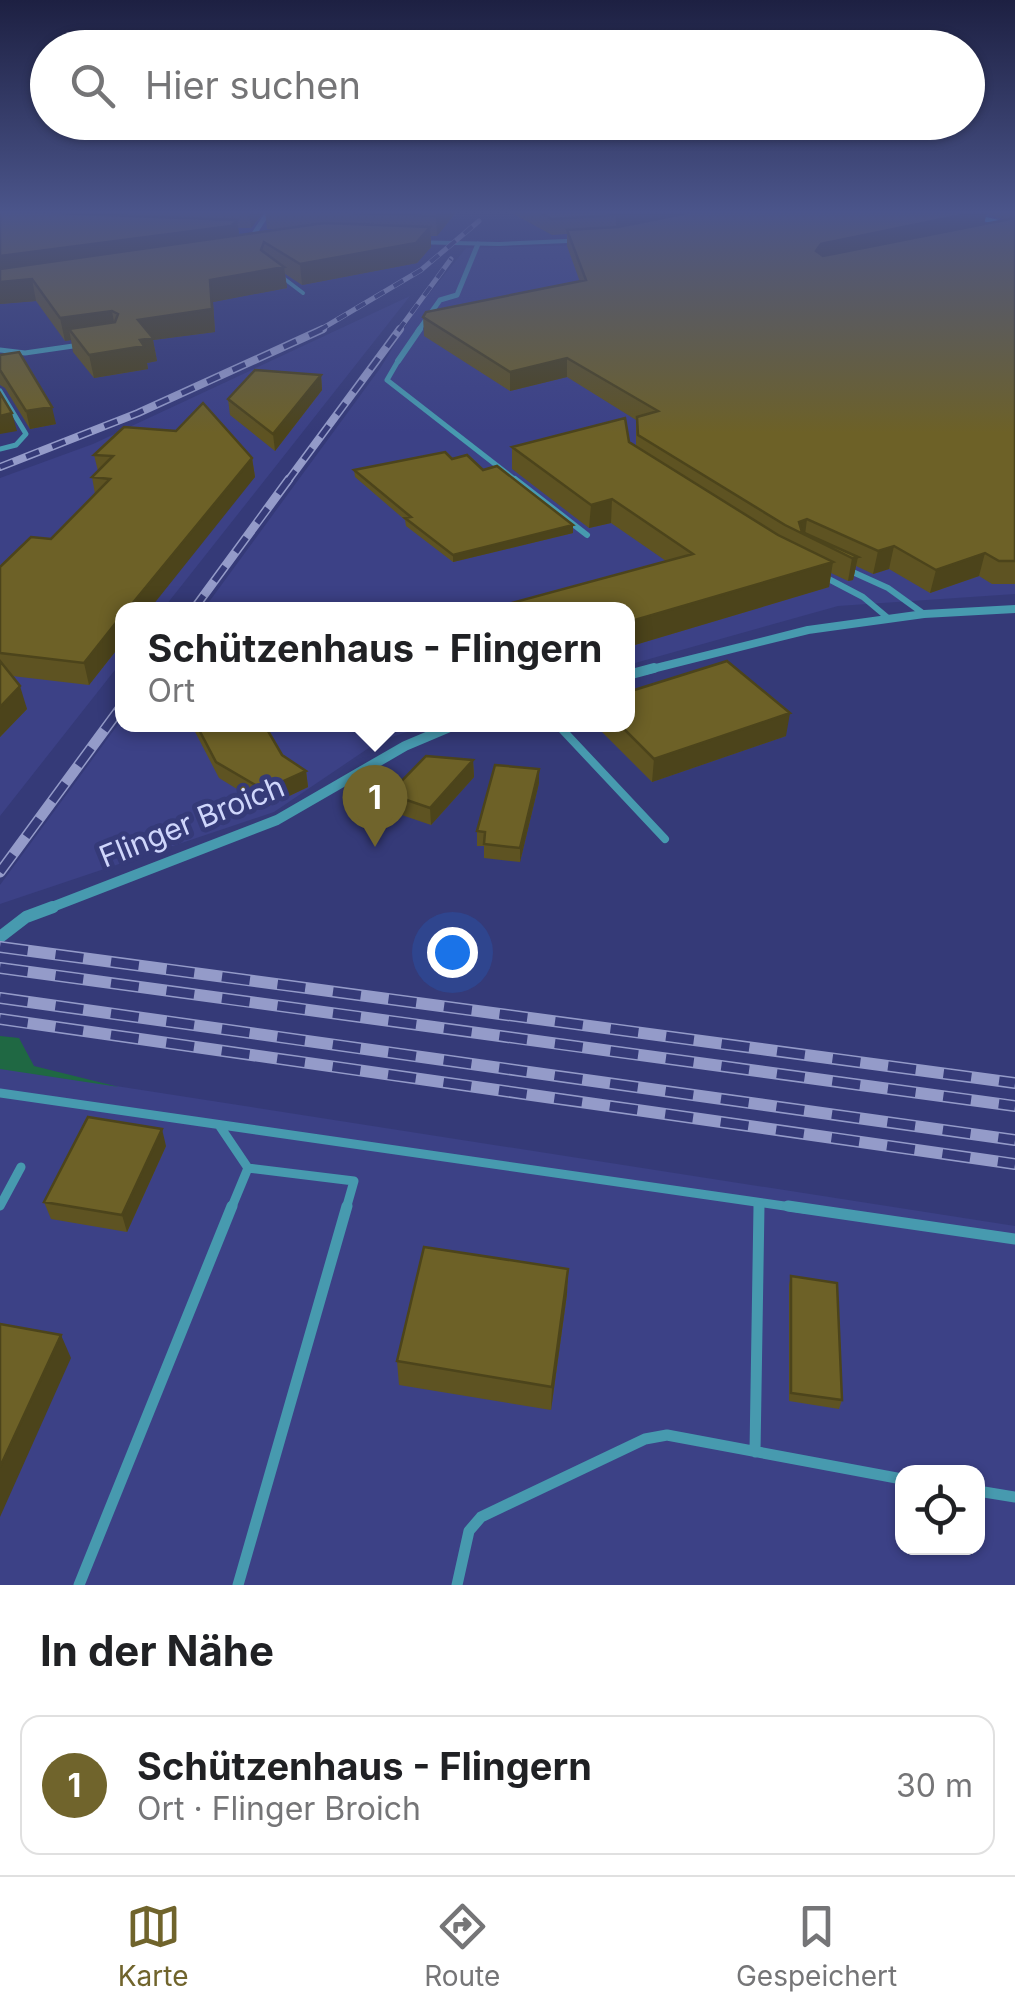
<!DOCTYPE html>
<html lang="de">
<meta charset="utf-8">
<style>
:root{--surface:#fff;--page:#f6f6f6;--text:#202124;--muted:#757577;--line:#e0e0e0;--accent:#70642c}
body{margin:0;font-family:Inter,sans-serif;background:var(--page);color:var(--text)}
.controls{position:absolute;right:30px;bottom:30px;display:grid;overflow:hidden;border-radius:20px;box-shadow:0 2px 8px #0004}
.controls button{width:90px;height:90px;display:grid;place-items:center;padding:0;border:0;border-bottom:2px solid var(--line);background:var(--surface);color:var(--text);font:50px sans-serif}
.you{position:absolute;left:452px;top:952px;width:35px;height:35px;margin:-25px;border:8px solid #fff;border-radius:50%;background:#1a73e8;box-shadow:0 0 0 15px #1a73e833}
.badge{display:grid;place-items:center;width:65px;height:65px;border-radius:50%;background:var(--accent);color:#fff;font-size:32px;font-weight:700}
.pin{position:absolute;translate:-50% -82px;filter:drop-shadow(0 2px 5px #0008)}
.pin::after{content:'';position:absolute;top:52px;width:35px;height:30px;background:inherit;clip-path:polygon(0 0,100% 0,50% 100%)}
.popup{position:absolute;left:115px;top:602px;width:520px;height:130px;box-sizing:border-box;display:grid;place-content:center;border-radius:20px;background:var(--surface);filter:drop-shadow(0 2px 8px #0005);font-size:32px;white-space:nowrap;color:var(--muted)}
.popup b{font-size:38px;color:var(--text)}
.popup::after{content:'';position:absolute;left:50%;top:100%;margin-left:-20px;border:20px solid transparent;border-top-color:var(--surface)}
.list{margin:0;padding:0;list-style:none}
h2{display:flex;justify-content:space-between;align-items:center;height:130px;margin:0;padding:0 40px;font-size:42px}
h2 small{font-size:32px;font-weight:400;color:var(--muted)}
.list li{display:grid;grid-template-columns:65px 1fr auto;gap:30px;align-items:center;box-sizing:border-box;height:140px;margin:0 20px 20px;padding:0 20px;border:2px solid var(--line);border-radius:20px}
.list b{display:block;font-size:38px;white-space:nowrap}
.list p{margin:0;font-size:32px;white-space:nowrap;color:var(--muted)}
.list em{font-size:32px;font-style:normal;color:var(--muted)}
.icon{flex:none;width:55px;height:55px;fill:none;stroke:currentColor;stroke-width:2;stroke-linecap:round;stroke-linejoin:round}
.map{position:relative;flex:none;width:1015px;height:1585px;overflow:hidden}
.search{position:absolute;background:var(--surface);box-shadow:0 2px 8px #0004;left:30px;right:30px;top:30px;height:110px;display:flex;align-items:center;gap:25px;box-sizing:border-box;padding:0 35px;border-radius:55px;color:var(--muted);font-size:38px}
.sheet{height:290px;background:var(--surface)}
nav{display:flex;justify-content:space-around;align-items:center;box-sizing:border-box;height:140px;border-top:2px solid var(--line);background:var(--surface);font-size:28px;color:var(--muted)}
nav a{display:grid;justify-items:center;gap:5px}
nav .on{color:var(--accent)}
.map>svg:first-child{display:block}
.built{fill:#3c4186;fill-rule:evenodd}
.green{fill:#1f6843}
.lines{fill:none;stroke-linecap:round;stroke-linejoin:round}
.service-far5{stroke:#479aaf;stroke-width:4}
.service-far4{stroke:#479aaf;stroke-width:5}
.service-far3{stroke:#479aaf;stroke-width:6}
.service-far2{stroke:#479aaf;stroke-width:8}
.service-far1{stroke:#479aaf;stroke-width:9}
.service{stroke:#479aaf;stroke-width:11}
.minor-far4{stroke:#479aaf;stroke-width:5}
.minor-far3{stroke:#479aaf;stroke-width:6}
.minor-far2{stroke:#479aaf;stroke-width:8}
.minor-far1{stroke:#479aaf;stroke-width:10}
.minor{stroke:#479aaf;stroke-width:12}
.tertiary{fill:#479aaf;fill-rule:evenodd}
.secondary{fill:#31caed;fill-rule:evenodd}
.rail-far4-casing{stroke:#949bc9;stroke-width:5}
.rail-far3-casing{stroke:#949bc9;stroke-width:8}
.rail-far2-casing{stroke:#949bc9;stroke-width:9}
.rail-far1-casing{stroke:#949bc9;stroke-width:11}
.rail-casing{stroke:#949bc9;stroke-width:12}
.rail-far4{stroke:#353a78;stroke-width:4;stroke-dasharray:11;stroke-linecap:butt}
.rail-far3{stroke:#353a78;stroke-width:5;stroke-dasharray:14;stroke-linecap:butt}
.rail-far2{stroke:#353a78;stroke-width:6;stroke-dasharray:18;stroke-linecap:butt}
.rail-far1{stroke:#353a78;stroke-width:8;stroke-dasharray:22;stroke-linecap:butt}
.rail{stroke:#353a78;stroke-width:9;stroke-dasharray:28;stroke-linecap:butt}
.wall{fill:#5e5322;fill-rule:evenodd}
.shaded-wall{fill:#4c441b}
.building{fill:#6d6127;stroke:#4c441b;stroke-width:2.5}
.labels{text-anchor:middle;stroke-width:10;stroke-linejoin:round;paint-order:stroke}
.street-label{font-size:30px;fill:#cfd6fb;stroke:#353a78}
</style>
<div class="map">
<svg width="1015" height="1585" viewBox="0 0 1015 1585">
<rect width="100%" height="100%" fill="#353a78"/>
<path class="built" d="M583 245 1015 270V594L838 606 628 665V610H203L381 367 413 314 466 248Z
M410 296 163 609 122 610V661L0 816V478L93 444Z
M122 719V724L429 725 379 741 274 812 0 904V885Z
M0 1068 1015 1226V1585H0ZM902 1472H978V1548H902Z"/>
<path class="green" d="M0 1036 19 1038 34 1066 119 1087 0 1069Z"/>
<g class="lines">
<path class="service-far5" d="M278 274 303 293"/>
<path class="service-far4" d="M0 350 25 353 80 345
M398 361 387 380 518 482
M0 391 26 434 16 445 0 449"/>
<path class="service-far3" d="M515 479 587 535
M846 569 888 588 924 614
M821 575 863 597 888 618"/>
<path class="service-far2" d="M557 724 665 839"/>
<path class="service-far1" d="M0 1093 805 1209
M219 1125 248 1168 354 1181 346 1209
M0 1206 21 1167
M231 1209 248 1168
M759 1209V1203"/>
<path class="service" d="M788 1206 1015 1239
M755 1452 759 1206
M978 1491 1015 1497
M79 1585 232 1206
M238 1585 347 1206
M457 1585 469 1531 481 1517 645 1439 667 1435 902 1479"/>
<path class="minor-far4" d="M248 243 269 211
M418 331 440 300 457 295 478 244"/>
<path class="minor-far3" d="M398 361 420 329"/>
<path class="minor-far2" d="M644 671 808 630 924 614 1015 609"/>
<path class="minor-far1" d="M628 675 654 668
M47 909 277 820 405 746 457 724"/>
<path class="minor" d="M0 937 26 917 53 907"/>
<path class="tertiary" d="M589 238 592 242 499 246 410 244 406 242 410 240 499 242Z"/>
<path class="secondary" d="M948 211H962L1015 224V230Z"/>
<g class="rail-far4-casing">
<path id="rail-far4" d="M318 331 421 270 479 221
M398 331 451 259"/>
</g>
<g class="rail-far3-casing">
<path id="rail-far3" d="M0 467 138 413 323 329
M287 482 400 329"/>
</g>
<g class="rail-far2-casing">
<path id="rail-far2" d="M193 610 289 479"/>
</g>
<g class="rail-far1-casing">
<path id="rail-far1" d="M0 872 122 706"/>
</g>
<g class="rail-casing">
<path id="rail" d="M0 947 1015 1083
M0 968 1015 1106
M0 998 1015 1140
M0 1019 1015 1164"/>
</g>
<use href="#rail-far4" class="rail-far4"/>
<use href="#rail-far3" class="rail-far3"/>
<use href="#rail-far2" class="rail-far2"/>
<use href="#rail-far1" class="rail-far1"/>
<use href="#rail" class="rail"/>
</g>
<path class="wall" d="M0 211H457L437 236H431V247L417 263 302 285 285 274 287 288 213 302 215 332 153 340 157 361 147 363 148 369 94 378 73 352 71 340 65 341 36 301 0 304ZM265 211 267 229H280L239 235 238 228H251Z
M508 211H1015V584H992L979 576 930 593 889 569 873 574 856 566 853 580 848 581 831 573 829 587 628 647V610L666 561 611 523 589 528 512 469V447L629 442 636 446V420L567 377 510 391 424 336 423 317 580 282 567 246V234L552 235ZM986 214 1006 220 984 224Z
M0 355 56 424 30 429 5 388 0 385Z
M321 375 322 390 275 451 230 415 228 399Z
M94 455 252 458 255 477 122 610V643L89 685 12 676 27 709 0 737V567L51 539 95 494 92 477 98 471Z
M452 459 483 470 573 533 453 562 406 526 405 520 355 477 354 470Z
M191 724H264L282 755 306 771 308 787 266 807 219 778Z
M628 724 786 736 652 782 595 725Z
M473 760 474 777 431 825 390 811 389 794Z
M539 769V783L520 862 484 858V846H477V831Z
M166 1146 127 1232 51 1219 44 1202Z
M568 1269 567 1294 551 1410 399 1385 397 1361Z
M791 1276 842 1400 839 1409 789 1401V1285Z"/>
<path class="shaded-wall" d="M249 211H265L251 228Z
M441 211H457L437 236 436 216Z
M641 211H719L616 231V215Z
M981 211H987L984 225 819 261 816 251 821 244Z
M237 220 240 239 0 278V256Z
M430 227 431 247 417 263 302 285 300 264Z
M284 267 287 288 213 302 215 332 153 340 157 361 147 363 148 369 94 378 89 355 138 320 210 280Z
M32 279 36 301 0 304V282Z
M112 311 116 333 69 329 71 340 65 341 60 318Z
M567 358V377L510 391V372Z
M321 375 322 390 275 451 273 434Z
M52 407 56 424 30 429 26 411Z
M12 413 17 431 0 434V416Z
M252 458 255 477 149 610H127Z
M612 499 611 523 589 528 591 505Z
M807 519 805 535 797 531 799 522Z
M573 525V533L453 562V555Z
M894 546 889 569 873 574 878 551Z
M985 553 979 576 930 593 936 570Z
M858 557 853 580 848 581 852 558Z
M833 562 829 587 628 647V622Z
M122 615V643L89 685 84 663Z
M20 686 27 709 0 737V707Z
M790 713 786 736 652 782 654 759Z
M473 760 474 777 431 825 430 808Z
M539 769V783L520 862V848Z
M306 771 308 787 266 807 264 790Z
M162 1129 166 1146 127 1232 122 1215Z
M568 1269 567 1294 551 1410 552 1387Z
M61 1335 71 1358 0 1517V1467Z"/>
<path class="building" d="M0 211 237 220 231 226 0 256Z
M289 211H441L436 216Z
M537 211H641L616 215 552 219Z
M697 211H981L821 244 816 251 823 256 1015 218V561H999L985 553 936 570 894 546 878 551 807 519 799 522 802 532 858 557 852 558 785 525 638 435 637 417 658 411 567 358 510 372 423 317 426 312 586 280 567 230 618 227Z
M324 223 430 227 416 243 300 264 264 242 261 250 284 267 210 280 212 309 138 320 153 338 140 340 144 346 89 355 69 329 115 322 118 314 112 311 60 318 32 279 0 282V269Z
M19 352 52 407 26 411 0 370V355Z
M255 370 321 375 273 434 228 399Z
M0 393 12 413 0 416Z
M203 403 252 458 127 610H122V615L84 663 0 653V567L31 537 51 539 110 479 92 477 113 456 94 455 124 427 176 431Z
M625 418 629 442 778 535 833 562 628 622V610H486L693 554 612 499 591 505 512 447Z
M445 452 452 459 467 455 483 470 497 466 573 525 453 555 405 518 411 517 354 470Z
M0 661 20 686 0 707Z
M727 661 790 713 654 759 619 724H628V692Z
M196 724H264L282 755 306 771 264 790 216 762Z
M426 756 473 760 430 808 389 794Z
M495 765 539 769 520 848 484 844 485 832 477 831Z
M88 1117 162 1129 122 1215 44 1202Z
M424 1247 568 1269 552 1387 397 1361Z
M791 1276 837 1283 842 1400 791 1393Z
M0 1324 61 1335 0 1467Z"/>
<linearGradient id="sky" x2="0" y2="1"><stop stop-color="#1d2042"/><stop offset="0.49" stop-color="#4b558b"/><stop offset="1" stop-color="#4b558b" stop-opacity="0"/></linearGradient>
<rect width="1015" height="433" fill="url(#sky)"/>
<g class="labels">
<g class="street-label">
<text transform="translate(192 822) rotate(-22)" y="10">Flinger Broich</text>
</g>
</g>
</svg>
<div class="controls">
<button><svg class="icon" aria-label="locate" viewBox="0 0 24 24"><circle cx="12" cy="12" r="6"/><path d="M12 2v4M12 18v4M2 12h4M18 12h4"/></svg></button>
</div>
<div class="you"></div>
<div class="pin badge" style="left:375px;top:847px">1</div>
<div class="popup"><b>Schützenhaus - Flingern</b>Ort</div>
<div class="search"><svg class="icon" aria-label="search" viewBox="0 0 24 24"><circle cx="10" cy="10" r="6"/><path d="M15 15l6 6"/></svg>Hier suchen</div>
</div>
<section class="sheet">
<h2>In der Nähe<small></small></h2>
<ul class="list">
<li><span class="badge">1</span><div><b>Schützenhaus - Flingern</b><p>Ort · Flinger Broich</p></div><em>30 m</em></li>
</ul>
</section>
<nav>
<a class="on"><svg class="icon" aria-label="map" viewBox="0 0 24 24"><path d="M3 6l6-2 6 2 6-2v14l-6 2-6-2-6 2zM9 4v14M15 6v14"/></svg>Karte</a>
<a><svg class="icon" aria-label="directions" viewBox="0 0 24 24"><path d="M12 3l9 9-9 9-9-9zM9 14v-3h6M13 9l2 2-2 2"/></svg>Route</a>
<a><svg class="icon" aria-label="saved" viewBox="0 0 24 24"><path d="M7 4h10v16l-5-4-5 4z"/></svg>Gespeichert</a>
</nav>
